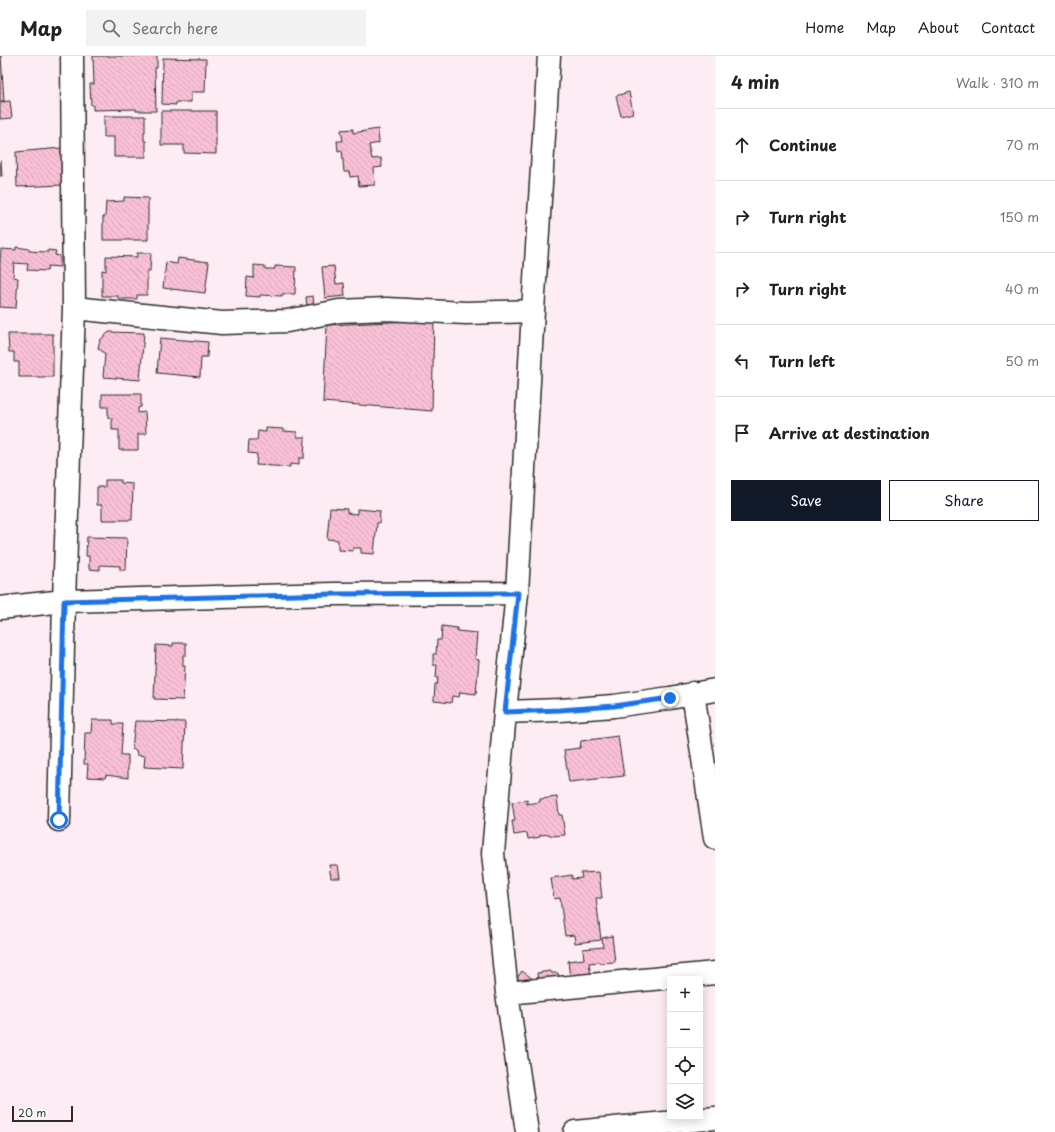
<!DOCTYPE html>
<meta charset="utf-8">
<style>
:root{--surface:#fff;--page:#f2f2f2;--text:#202124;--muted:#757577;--line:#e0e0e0;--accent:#111827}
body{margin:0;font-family:"Playpen Sans",sans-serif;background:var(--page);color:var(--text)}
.controls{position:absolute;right:12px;bottom:12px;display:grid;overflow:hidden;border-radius:0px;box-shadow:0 2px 10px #0003}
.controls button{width:36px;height:36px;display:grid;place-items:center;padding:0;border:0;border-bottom:1px solid var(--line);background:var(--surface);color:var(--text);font:20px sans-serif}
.scale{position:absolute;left:12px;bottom:10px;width:61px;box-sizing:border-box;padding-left:4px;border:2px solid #2b2b2b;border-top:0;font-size:11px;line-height:14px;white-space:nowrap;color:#2b2b2b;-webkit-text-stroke:3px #fff;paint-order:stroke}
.stop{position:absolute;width:12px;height:12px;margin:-9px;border:3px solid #1a73e8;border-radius:50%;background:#fff}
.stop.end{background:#1a73e8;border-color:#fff;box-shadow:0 1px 4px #0008}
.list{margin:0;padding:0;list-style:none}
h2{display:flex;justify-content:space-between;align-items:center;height:52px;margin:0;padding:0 16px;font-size:17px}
h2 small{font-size:13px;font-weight:400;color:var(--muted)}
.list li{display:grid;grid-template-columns:26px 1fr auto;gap:12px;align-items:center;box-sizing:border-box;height:72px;padding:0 16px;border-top:1px solid var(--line)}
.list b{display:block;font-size:15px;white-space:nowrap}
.list em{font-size:13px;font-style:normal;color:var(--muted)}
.actions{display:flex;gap:8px;padding:12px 16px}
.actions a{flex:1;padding:9px 0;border:1px solid var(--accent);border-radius:0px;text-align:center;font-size:14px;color:var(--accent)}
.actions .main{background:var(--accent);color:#fff}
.icon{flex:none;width:22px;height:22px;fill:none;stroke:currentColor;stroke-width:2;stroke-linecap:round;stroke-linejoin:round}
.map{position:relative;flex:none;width:715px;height:1076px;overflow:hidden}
header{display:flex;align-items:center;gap:24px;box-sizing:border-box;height:56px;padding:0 20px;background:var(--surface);border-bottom:1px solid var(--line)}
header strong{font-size:19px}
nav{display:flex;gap:22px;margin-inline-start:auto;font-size:14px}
.search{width:280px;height:36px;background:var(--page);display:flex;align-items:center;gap:10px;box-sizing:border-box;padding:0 14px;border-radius:0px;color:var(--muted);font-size:15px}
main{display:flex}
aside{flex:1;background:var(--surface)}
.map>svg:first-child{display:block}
.building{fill:url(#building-back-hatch);stroke:#2b2b2b}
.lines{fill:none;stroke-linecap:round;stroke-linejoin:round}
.minor-casing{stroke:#2b2b2b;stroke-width:25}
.minor{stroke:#fff;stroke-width:22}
.route{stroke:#1a73e8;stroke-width:5}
</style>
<header>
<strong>Map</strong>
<div class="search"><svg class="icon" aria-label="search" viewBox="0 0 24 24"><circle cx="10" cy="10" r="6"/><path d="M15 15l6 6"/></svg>Search here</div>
<nav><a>Home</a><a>Map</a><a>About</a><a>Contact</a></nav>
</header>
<main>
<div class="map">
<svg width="715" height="1076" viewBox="0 0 715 1076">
<defs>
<pattern id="building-back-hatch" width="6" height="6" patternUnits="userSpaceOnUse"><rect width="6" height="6" fill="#f9c0d6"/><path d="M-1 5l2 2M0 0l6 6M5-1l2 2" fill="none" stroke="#d6a5b8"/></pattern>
</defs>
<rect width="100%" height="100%" fill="#fdecf3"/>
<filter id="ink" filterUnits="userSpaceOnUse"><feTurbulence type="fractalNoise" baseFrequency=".025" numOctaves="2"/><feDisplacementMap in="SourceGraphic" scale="8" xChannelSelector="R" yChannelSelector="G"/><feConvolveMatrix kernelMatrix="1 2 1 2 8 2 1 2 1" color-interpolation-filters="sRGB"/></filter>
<g filter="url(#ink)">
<path class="building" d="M0 0H1L4 45H0Z
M93 0H157V12H155L156 55H136V53L93 54V49H91L90 28H94Z
M163 2 206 3 205 36H191V46H176V49L162 48Z
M629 36 633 57 621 60 616 40Z
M10 45 12 62 0 63V46Z
M161 55H216V98L184 97V89H161Z
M104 60H145V76H144V85H146V101H114V81H104Z
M353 73V77L378 73 379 87 369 89 372 103 381 102 382 111 374 112 375 129 359 130 358 120 350 121 349 116H344L342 94 338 95 337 85H343L341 74Z
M61 92 63 129 17 131 16 96Z
M0 105H1L2 120H0Z
M124 141 148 142V184H103V161H105L106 146 124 145Z
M16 191 30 193 29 195 48 196V194L56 195 55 199 60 200V211L48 210 47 215 27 214 28 208 14 207 13 221 18 222 16 252 0 251V207L1 193 16 194Z
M137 197H151L150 215H147V239H137V243H118V240H102V214L106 215V200L137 201Z
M178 202 209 206 205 237 163 232 166 206 177 208Z
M254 209 265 210V213H275V210L296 211 295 238H282V240L260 239V241L246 240 247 221 254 222Z
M334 210 336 228 344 227 345 240 325 242 322 211Z
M313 240 314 250 307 251 306 241Z
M434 264 432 355 323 346 327 269Z
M109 276 144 277 140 324 103 321 105 298 98 292 100 284Z
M8 278H53V321H19V306H14V296H9Z
M160 282 208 286 207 301H201L200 321 157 317Z
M102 338H141V351L138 352V357L145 356 146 378H138V394H119V374H112V362H108V351H102Z
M266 372 283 373V375L297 376V381H305L304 402H299V409L290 408V411L256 409 257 398 248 397 249 384H257L258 375 266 376Z
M105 424H121V427L133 428 132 464H102V449H97V431H105Z
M330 452 347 453V457L357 458V453L380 455 379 467H377L374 498 361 497V492H353V495L338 494V484L327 483Z
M87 481 127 482 126 514H120V510L100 509V514L89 513V500H86Z
M442 570 457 572V575L477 577 475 603 479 604 476 638 460 636 459 641 452 640 451 647 434 645 435 628H437L438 622H436L437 609H433V598H436L437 584H441Z
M173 587H186V599H183V610H185L183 644 154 643 156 589 173 590Z
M92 664H113V668H123L121 699H128V722L106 719 105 722 87 721 88 708H84L85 677H91Z
M135 665 185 666 183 713 144 711 145 700 137 699 136 694 132 693Z
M618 680 624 720 569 726 564 694 580 692 581 685Z
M557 741 559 759H562L565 779 551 780 550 778 540 779V781L528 783 527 777 514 779 512 765H515L512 746 527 744V748L540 746V743Z
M329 809H338L340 822H331Z
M599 816 602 842H596L601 884 575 887 574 879 565 880 560 842 554 843 551 822 572 819V823L582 822 581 817Z
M612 880 615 906 599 907V906L589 907 591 920 570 922 568 905 584 903 583 893 603 891 602 882Z
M522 915 537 926 532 933 517 922Z
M550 915 552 917H558L559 928 539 931 537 917Z"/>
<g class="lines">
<g class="minor-casing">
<path id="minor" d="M74 252 222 267 287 265 339 255 386 253 466 257 533 255 517 537 505 656 493 797 507 937 527 1076
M533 255 549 0
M0 552 64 545 333 538 517 537
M693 637 715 782
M505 656 560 654 614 650 670 642 715 634
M59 764 64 545 74 252 72 0
M507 937 715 917
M575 1076 715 1062"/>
</g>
<use href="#minor" class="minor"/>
</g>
</g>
<g class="lines" filter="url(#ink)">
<path class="route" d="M59 764 64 545 333 538 518 537 505 656 560 654 614 650 670 642"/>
</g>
</svg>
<div class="controls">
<button>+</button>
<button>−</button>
<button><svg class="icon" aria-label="locate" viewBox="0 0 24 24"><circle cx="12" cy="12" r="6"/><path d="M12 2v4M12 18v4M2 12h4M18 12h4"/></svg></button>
<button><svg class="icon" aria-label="layers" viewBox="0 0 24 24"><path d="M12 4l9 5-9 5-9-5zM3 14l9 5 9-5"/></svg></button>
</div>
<div class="scale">20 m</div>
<div class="stop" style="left:59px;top:764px"></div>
<div class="stop end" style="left:670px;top:642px"></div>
</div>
<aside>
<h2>4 min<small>Walk · 310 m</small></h2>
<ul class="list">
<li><svg class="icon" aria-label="ahead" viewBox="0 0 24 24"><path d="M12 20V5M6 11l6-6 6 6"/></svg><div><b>Continue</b></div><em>70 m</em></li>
<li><svg class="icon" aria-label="right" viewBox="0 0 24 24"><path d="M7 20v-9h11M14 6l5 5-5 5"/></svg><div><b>Turn right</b></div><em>150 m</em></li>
<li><svg class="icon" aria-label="right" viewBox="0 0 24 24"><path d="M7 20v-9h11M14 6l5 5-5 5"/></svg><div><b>Turn right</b></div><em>40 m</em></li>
<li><svg class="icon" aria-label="left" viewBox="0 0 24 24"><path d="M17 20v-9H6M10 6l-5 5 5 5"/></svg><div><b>Turn left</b></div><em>50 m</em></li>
<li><svg class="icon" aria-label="arrive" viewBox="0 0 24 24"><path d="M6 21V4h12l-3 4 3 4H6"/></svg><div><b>Arrive at destination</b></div></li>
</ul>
<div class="actions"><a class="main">Save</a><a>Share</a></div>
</aside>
</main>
